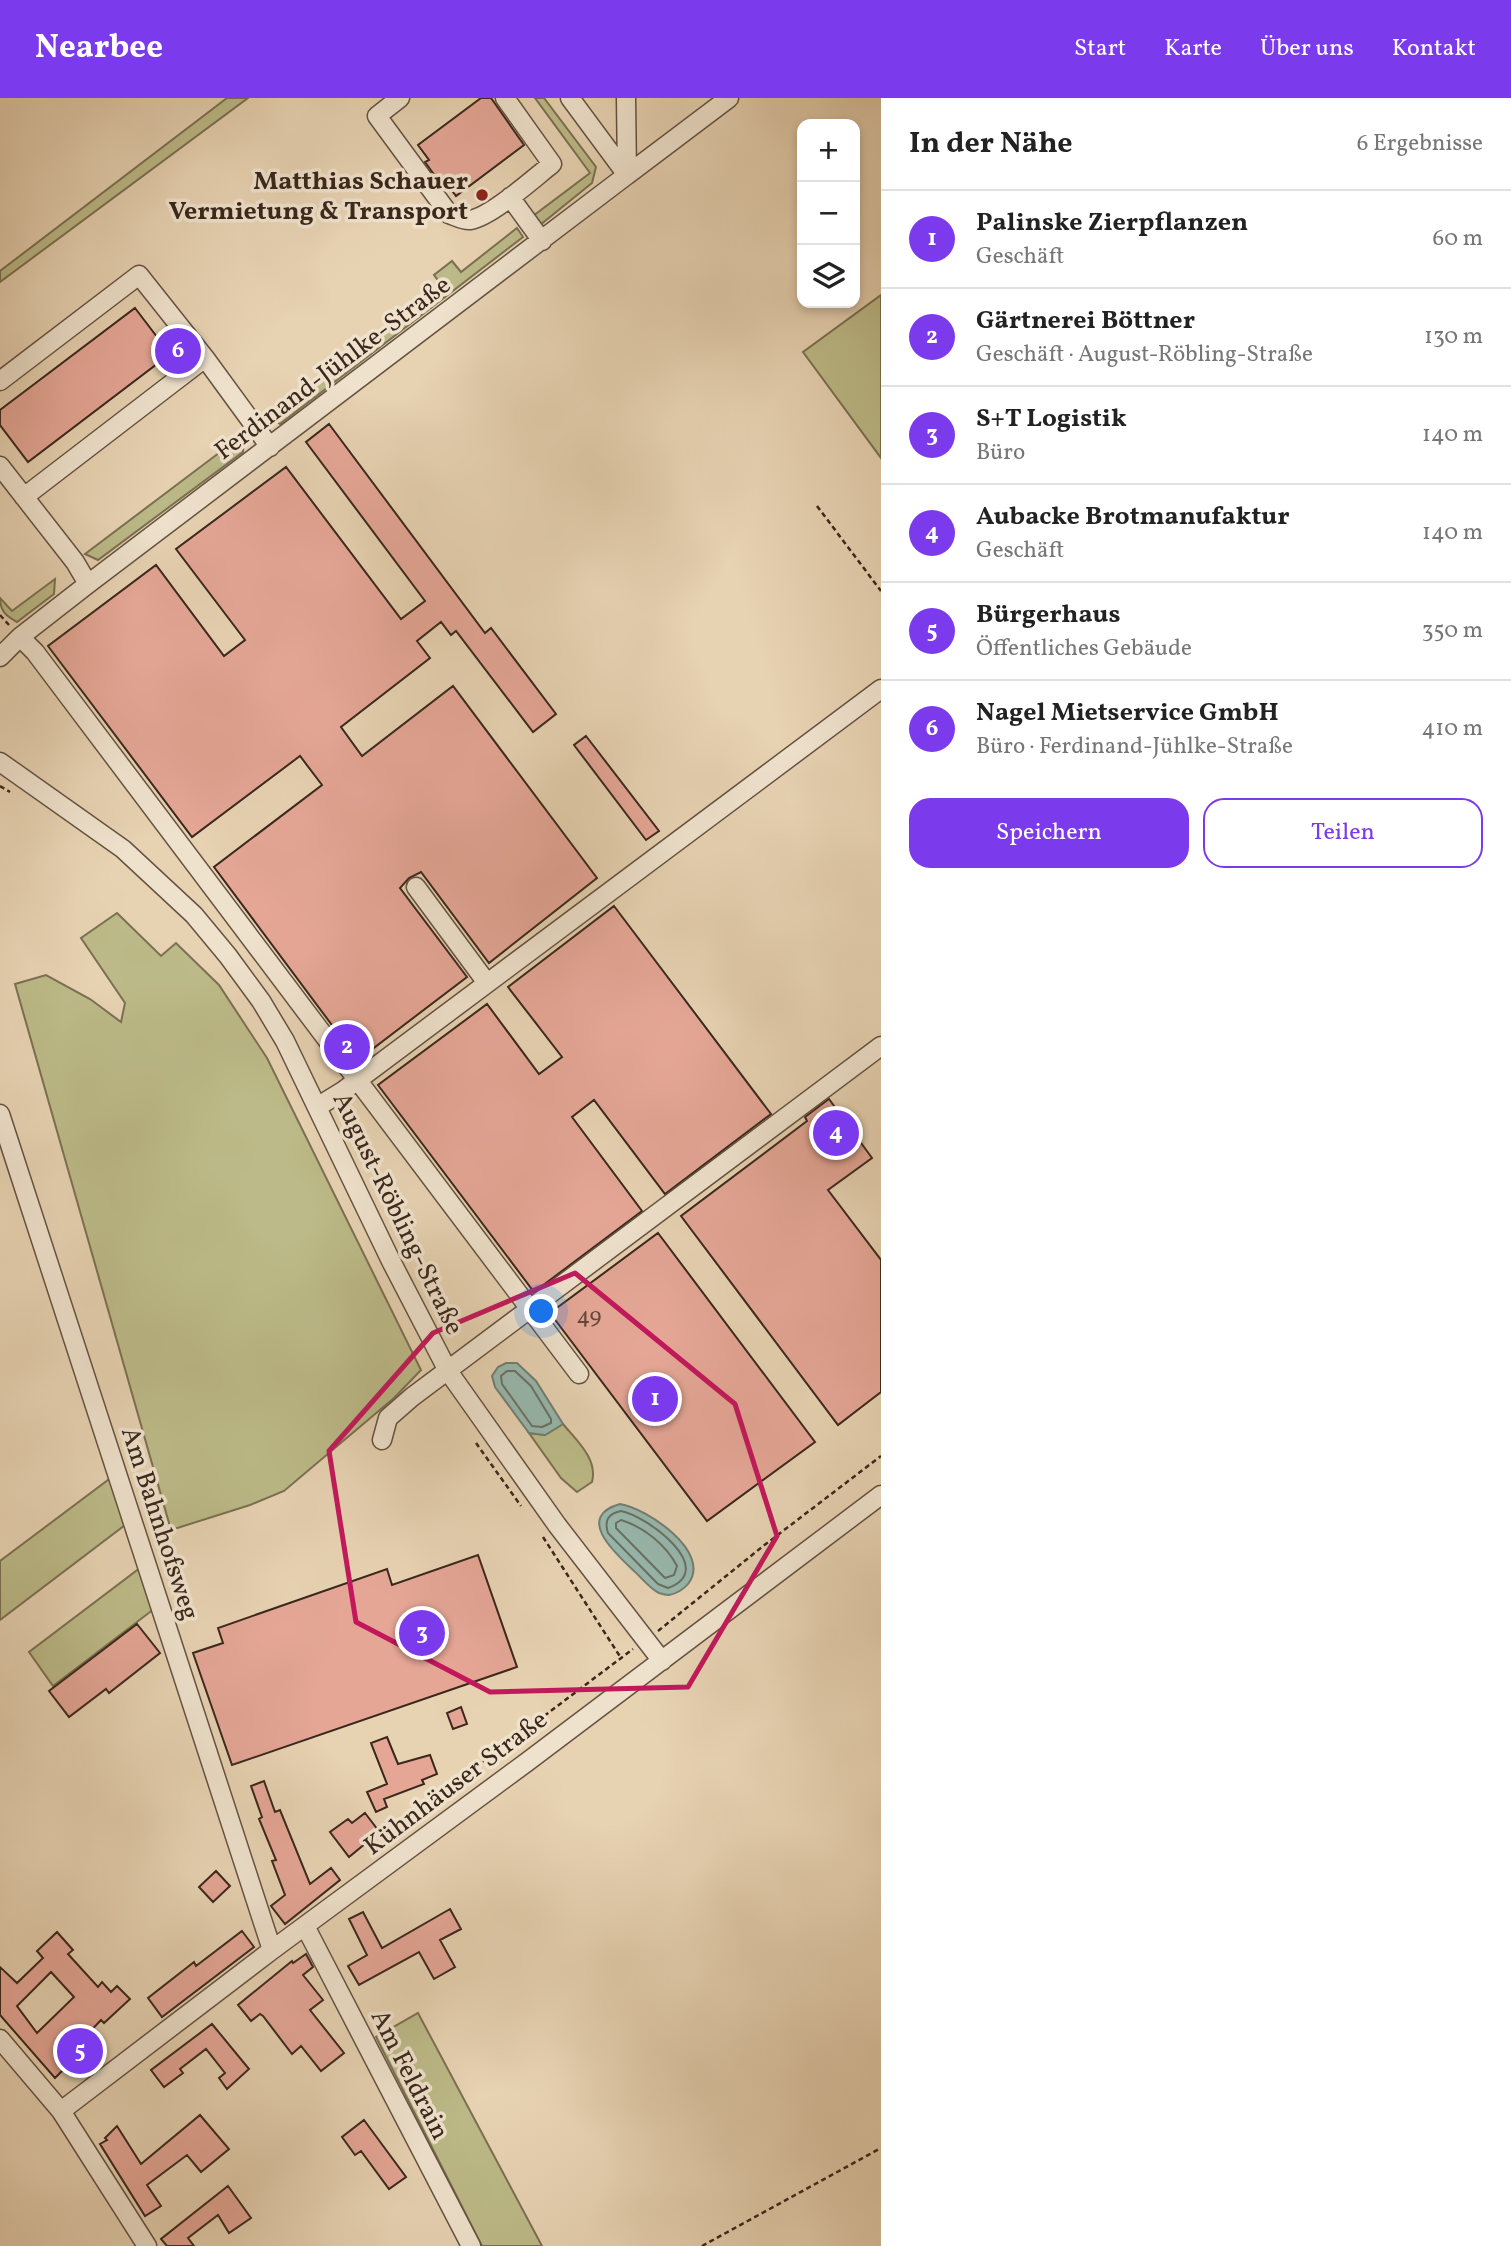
<!DOCTYPE html>
<html lang="de">
<meta charset="utf-8">
<style>
:root{--surface:#fff;--page:#f6f6f6;--text:#222;--muted:#767676;--line:#e0e0e0;--accent:#7c3aed}
body{margin:0;font-family:Vollkorn,serif;background:var(--page);color:var(--text)}
.controls{position:absolute;right:21px;top:21px;display:grid;overflow:hidden;border-radius:14px;box-shadow:0 4px 10px #0003}
.controls button{width:63px;height:63px;display:grid;place-items:center;padding:0;border:0;border-bottom:2px solid var(--line);background:var(--surface);color:var(--text);font:35px sans-serif}
.you{position:absolute;left:542px;top:1214px;width:24px;height:24px;margin:-18px;border:5px solid #fff;border-radius:50%;background:#1a73e8;box-shadow:0 0 0 10px #1a73e833}
.badge{display:grid;place-items:center;width:46px;height:46px;border-radius:50%;background:var(--accent);color:#fff;font-size:23px;font-weight:700}
.pin{position:absolute;translate:-50% -50%;border:4px solid #fff;box-shadow:0 2px 7px #0006}
.list{margin:0;padding:0;list-style:none}
h2{display:flex;justify-content:space-between;align-items:center;height:91px;margin:0;padding:0 28px;font-size:30px}
h2 small{font-size:23px;font-weight:400;color:var(--muted)}
.list li{display:grid;grid-template-columns:46px 1fr auto;gap:21px;align-items:center;box-sizing:border-box;height:98px;padding:0 28px;border-top:2px solid var(--line)}
.list b{display:block;font-size:26px;white-space:nowrap}
.list p{margin:0;font-size:23px;white-space:nowrap;color:var(--muted)}
.list em{font-size:23px;font-style:normal;color:var(--muted)}
.actions{display:flex;gap:14px;padding:21px 28px}
.actions a{flex:1;padding:16px 0;border:2px solid var(--accent);border-radius:21px;text-align:center;font-size:24px;color:var(--accent)}
.actions .main{background:var(--accent);color:#fff}
.icon{flex:none;width:38px;height:38px;fill:none;stroke:currentColor;stroke-width:2;stroke-linecap:round;stroke-linejoin:round}
.map{position:relative;flex:none;width:881px;height:2148px;overflow:hidden}
header{display:flex;align-items:center;gap:42px;box-sizing:border-box;height:98px;padding:0 35px;background:var(--accent);color:#fff}
header strong{font-size:33px}
nav{display:flex;gap:38px;margin-inline-start:auto;font-size:24px}
main{display:flex}
aside{flex:1;background:var(--surface)}
.map>svg:first-child{display:block}
.green{fill:#bcba88;stroke:#7b7052;stroke-width:2}
.water{fill:#97b8ad;stroke:#727e73;stroke-width:2}
.lines{fill:none;stroke-linecap:round;stroke-linejoin:round}
.shore{stroke:#687064;stroke-width:2}
.building{fill:#e5a696;stroke:#3a271c;stroke-width:2;fill-rule:evenodd}
.minor-casing{stroke:#655242;stroke-width:21}
.path{stroke:#3a271c;stroke-width:2.5;stroke-dasharray:5 3.5;stroke-linecap:butt}
.minor{stroke:#efe2cd;stroke-width:18}
.marked{fill:none;stroke:#c2185b;stroke-width:5;stroke-linejoin:round}
.poi-dot{fill:#8f2418;stroke:#efe2cd;stroke-width:2.5}
.labels{text-anchor:middle;stroke-width:7;stroke-linejoin:round;paint-order:stroke}
.number-label{font-size:23px;fill:#65473a}
.poi-label{font-size:26px;font-weight:bold;fill:#3a271c;stroke:#efe2cd;text-anchor:end}
.street-label{font-size:26px;fill:#3a271c;stroke:#efe2cd}
</style>
<header>
<strong>Nearbee</strong>
<nav><a>Start</a><a>Karte</a><a>Über uns</a><a>Kontakt</a></nav>
</header>
<main>
<div class="map">
<svg width="881" height="2148" viewBox="0 0 881 2148">
<rect width="100%" height="100%" fill="#e7d2b2"/>
<filter id="stains"><feTurbulence type="fractalNoise" baseFrequency=".00286" numOctaves="4"/><feColorMatrix values="0 0 0 0 .2 0 0 0 0 .09 0 0 0 0 .02 0 0 0 .5 -.17"/></filter>
<radialGradient id="worn" r=".72"><stop offset=".6" stop-color="#630" stop-opacity="0"/><stop offset="1" stop-color="#630" stop-opacity=".3"/></radialGradient>
<path class="green" d="M227 0H248L0 184V173Z
M535 0H544L596 69 592 85 540 127 533 118 590 75Z
M517 130 523 139 280 326 268 318 442 188 434 177 452 163 461 174Z
M881 197V360L803 254Z
M244 336 243 354 98 462 85 456Z
M55 481 54 496 17 524C6 518 0 513 0 500L12 513Z
M117 815 161 858 176 845 219 887 267 960 421 1272 394 1300 284 1393 250 1407 171 1432 15 886 46 877 90 901 121 924 125 905 81 840Z
M563 1326C577 1343 598 1361 592 1384L577 1394 561 1380 529 1335 545 1337Z
M112 1379 125 1427 0 1522V1463Z
M140 1470 154 1511 53 1588 29 1554Z
M418 1915 542 2148H482L376 1939Z"/>
<path class="water" d="M506 1265H517L536 1283 563 1326 545 1337 529 1335 495 1289 492 1278 498 1269Z
M620 1406C646 1410 713 1454 688 1486 684 1491 676 1496 669 1497 666 1497 662 1496 659 1495 650 1491 642 1480 634 1473 616 1456 574 1419 620 1406Z"/>
<g class="lines">
<path class="shore" d="M507 1273H515L531 1288 551 1321V1325L542 1329 532 1328 502 1286 501 1278Z
M621 1413C647 1418 719 1471 668 1490L658 1486 608 1435C604 1422 608 1416 621 1413Z
M621 1422C644 1429 666 1447 677 1468L674 1477 665 1480 616 1430V1425Z"/>
</g>
<path class="building" d="M481 0H491L524 47 456 98 447 86 443 89 425 64 429 62 418 47Z
M135 210 170 256 28 364 0 327V312Z
M329 326 485 535 491 530 556 616 533 634 456 533 451 537 441 524 417 543 430 560 341 629 362 658 453 588 597 780 489 865 421 774 409 780 400 790 467 879 358 962 214 769 322 687 300 658 192 739 48 548 156 467 224 558 245 542 176 451 286 369 401 521 425 503 306 344Z
M586 638 659 733 646 742 574 647Z
M614 808 771 1016 665 1096 594 1002 572 1019 642 1113 534 1194 378 987 487 906 539 976 562 959 508 889Z
M829 1001 872 1060 828 1092 881 1162V1294L838 1327 681 1118 807 1023 805 1019Z
M658 1135 815 1344 707 1423 550 1215Z
M478 1457 517 1569 232 1667 193 1555 223 1545 218 1530 387 1471 392 1487Z
M137 1526 160 1555 109 1595 106 1591 69 1619 49 1593Z
M461 1609 467 1626 453 1631 447 1615Z
M387 1639 398 1666 430 1657 437 1676 422 1682 424 1686 384 1701 387 1709 376 1714 367 1694 387 1686 371 1645Z
M264 1683 275 1714 280 1712 310 1786 331 1770 340 1782 285 1826 271 1808 285 1797 272 1763 276 1762 259 1721 262 1719 251 1688Z
M365 1715 378 1732 364 1742 366 1745 349 1759 330 1734 348 1721 352 1725Z
M216 1773 230 1788 213 1804 199 1789Z
M450 1811 461 1831 440 1842 455 1869 434 1881 419 1854 359 1887 348 1868 367 1857 349 1821 363 1814 382 1850Z
M242 1833 254 1849 162 1919 148 1900 194 1864 196 1868Z
M57 1834 73 1852 68 1856 98 1889 102 1884 111 1894 117 1888 130 1901 104 1925 101 1922 83 1941 99 1958 85 1972 74 1961 55 1980 0 1917V1869L17 1885 43 1860 37 1853ZM51 1874 74 1899 37 1935 17 1908Z
M306 1856 313 1869 303 1877 323 1902 310 1912 344 1955 321 1973 301 1948 292 1956 263 1918 260 1916 251 1923 238 1907 292 1863 293 1865Z
M212 1926 249 1971 227 1991 219 1980 225 1975 206 1951 180 1971 183 1975 164 1989 151 1972Z
M200 2017 229 2051 201 2074 187 2057 147 2087 161 2108 145 2118 100 2046 107 2042 105 2040 117 2028 141 2066Z
M364 2022 406 2079 389 2091 361 2053 355 2057 342 2039Z
M228 2088 251 2120 229 2135 218 2117 188 2140 194 2148H167L161 2141Z"/>
<g class="lines">
<g class="minor-casing">
<path id="minor" d="M400 0 377 18 449 116C455 118 464 123 470 122 491 119 534 80 552 66L505 0
M626 0 627 77
M627 77 729 0
M510 99 542 143
M205 260 270 349
M0 283 139 177 205 260 24 399
M0 368 75 464 88 486
M20 539 35 554 579 1276
M0 559 20 539 88 486 627 77 570 0
M0 664 123 751 194 817 228 858 261 903 285 943 391 1163 448 1273 557 1427 662 1563
M416 789 487 885
M317 1009 343 993 881 591
M0 1016 272 1852
M382 1342 388 1320 412 1299 881 948
M305 1828 471 2148
M0 1941 61 2013 147 2148
M61 2013 272 1852 527 1664 881 1397"/>
</g>
<path class="path" d="M817 408 881 493
M0 517 9 527
M0 688 10 694
M476 1345 521 1408
M543 1439 621 1560
M658 1533 762 1449 881 1358
M402 1734V1725L633 1551
M702 2148 881 2050"/>
<use href="#minor" class="minor"/>
</g>
<path class="marked" d="M575 1175 735 1306 777 1438 688 1589 490 1594 356 1524 329 1353 433 1235Z"/>
<circle class="poi-dot" cx="482" cy="97" r="7"/>
<g class="labels">
<g class="number-label">
<text x="589" y="1225">49</text>
</g>
<g class="poi-label">
<text x="468" y="91">Matthias Schauer<tspan x="468" dy="30">Vermietung &amp; Transport</tspan></text>
</g>
<g class="street-label">
<text transform="translate(332 269) rotate(-37)" y="9">Ferdinand-Jühlke-Straße</text>
<text transform="translate(399 1115) rotate(64)" y="9">August-Röbling-Straße</text>
<text transform="translate(161 1425) rotate(72)" y="9">Am Bahnhofsweg</text>
<text transform="translate(455 1684) rotate(-37)" y="9">Kühnhäuser Straße</text>
<text transform="translate(411 1976) rotate(63)" y="9">Am Feldrain</text>
</g>
</g>
<rect width="100%" height="100%" filter="url(#stains)"/>
<rect width="100%" height="100%" fill="url(#worn)"/>
</svg>
<div class="controls">
<button>+</button>
<button>−</button>
<button><svg class="icon" aria-label="layers" viewBox="0 0 24 24"><path d="M12 4l9 5-9 5-9-5zM3 14l9 5 9-5"/></svg></button>
</div>
<div class="you"></div>
<div class="pin badge" style="left:655px;top:1301px">1</div>
<div class="pin badge" style="left:347px;top:949px">2</div>
<div class="pin badge" style="left:422px;top:1535px">3</div>
<div class="pin badge" style="left:836px;top:1035px">4</div>
<div class="pin badge" style="left:80px;top:1953px">5</div>
<div class="pin badge" style="left:178px;top:253px">6</div>
</div>
<aside>
<h2>In der Nähe<small>6 Ergebnisse</small></h2>
<ul class="list">
<li><span class="badge">1</span><div><b>Palinske Zierpflanzen</b><p>Geschäft</p></div><em>60 m</em></li>
<li><span class="badge">2</span><div><b>Gärtnerei Böttner</b><p>Geschäft · August-Röbling-Straße</p></div><em>130 m</em></li>
<li><span class="badge">3</span><div><b>S+T Logistik</b><p>Büro</p></div><em>140 m</em></li>
<li><span class="badge">4</span><div><b>Aubacke Brotmanufaktur</b><p>Geschäft</p></div><em>140 m</em></li>
<li><span class="badge">5</span><div><b>Bürgerhaus</b><p>Öffentliches Gebäude</p></div><em>350 m</em></li>
<li><span class="badge">6</span><div><b>Nagel Mietservice GmbH</b><p>Büro · Ferdinand-Jühlke-Straße</p></div><em>410 m</em></li>
</ul>
<div class="actions"><a class="main">Speichern</a><a>Teilen</a></div>
</aside>
</main>
